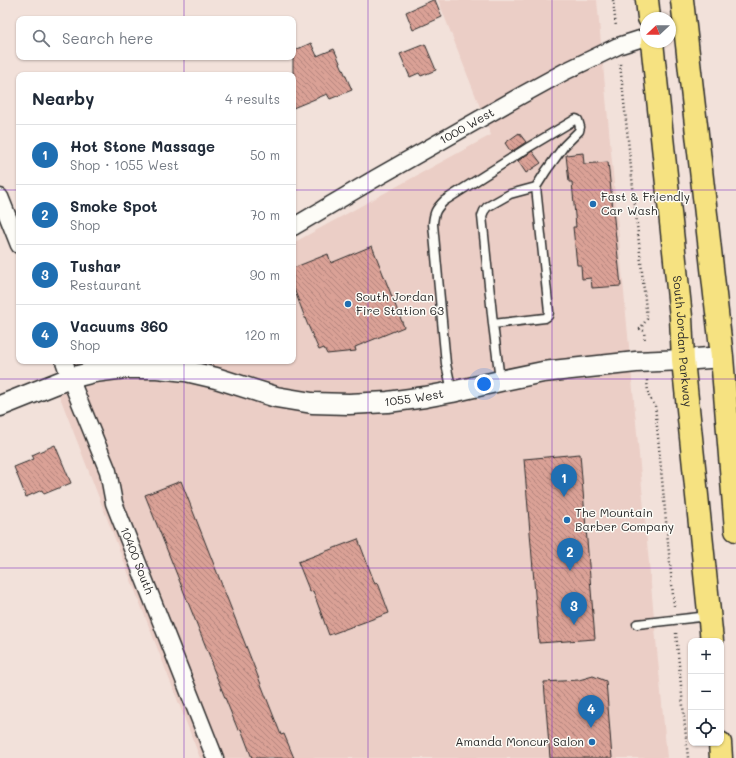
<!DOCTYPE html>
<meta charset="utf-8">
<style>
:root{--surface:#fff;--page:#f6f6f7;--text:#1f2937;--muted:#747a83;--line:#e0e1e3;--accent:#1f6fb2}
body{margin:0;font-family:Mali,sans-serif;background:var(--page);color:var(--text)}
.controls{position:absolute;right:12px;bottom:12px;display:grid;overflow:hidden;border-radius:8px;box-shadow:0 1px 3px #0004}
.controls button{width:36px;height:36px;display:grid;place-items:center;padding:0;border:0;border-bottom:1px solid var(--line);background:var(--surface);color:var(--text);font:20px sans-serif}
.compass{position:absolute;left:640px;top:12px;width:36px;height:36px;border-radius:50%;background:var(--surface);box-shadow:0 1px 3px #0004;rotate:248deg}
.you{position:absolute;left:484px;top:384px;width:14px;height:14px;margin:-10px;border:3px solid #fff;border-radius:50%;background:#1a73e8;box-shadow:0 0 0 6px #1a73e833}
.badge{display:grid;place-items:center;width:26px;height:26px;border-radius:50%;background:var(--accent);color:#fff;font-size:13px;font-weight:700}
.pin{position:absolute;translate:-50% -33px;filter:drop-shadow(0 1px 2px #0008)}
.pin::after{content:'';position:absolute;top:21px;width:14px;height:12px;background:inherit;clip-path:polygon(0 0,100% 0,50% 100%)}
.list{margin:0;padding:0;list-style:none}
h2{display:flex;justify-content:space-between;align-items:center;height:52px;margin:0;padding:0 16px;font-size:17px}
h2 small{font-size:13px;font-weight:400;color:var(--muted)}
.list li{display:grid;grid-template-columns:26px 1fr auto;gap:12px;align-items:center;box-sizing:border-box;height:60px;padding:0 16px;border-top:1px solid var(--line)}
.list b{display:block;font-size:15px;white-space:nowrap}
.list p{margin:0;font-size:13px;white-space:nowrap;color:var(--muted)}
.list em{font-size:13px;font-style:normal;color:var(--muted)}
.icon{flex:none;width:22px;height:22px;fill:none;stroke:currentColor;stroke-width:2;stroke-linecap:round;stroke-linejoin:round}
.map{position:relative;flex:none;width:736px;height:758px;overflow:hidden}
.search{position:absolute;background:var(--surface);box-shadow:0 1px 3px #0004;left:16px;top:16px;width:280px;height:44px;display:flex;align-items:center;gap:10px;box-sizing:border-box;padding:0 14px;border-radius:8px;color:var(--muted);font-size:15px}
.panel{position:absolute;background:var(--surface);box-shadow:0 1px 3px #0004;left:16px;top:72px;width:280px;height:292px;border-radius:8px}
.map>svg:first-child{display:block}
.built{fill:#ebcec6}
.building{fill:url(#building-back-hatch);stroke:#2b2b2b}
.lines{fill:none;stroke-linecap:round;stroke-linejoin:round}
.service-casing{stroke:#2b2b2b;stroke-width:11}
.minor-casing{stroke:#2b2b2b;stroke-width:19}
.tertiary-casing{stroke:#2b2b2b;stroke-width:23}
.primary-casing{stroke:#2b2b2b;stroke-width:25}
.path{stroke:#2b2b2b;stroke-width:2.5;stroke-dasharray:1 3;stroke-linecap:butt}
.service{stroke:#fdfcf7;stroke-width:8}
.minor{stroke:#fdfcf7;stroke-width:16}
.tertiary{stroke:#fdfcf7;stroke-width:20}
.primary{stroke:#f6e281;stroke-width:22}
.grid{fill:none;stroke:#7b2cbf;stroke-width:1;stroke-opacity:0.55}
.poi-dot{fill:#1f6fb2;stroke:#fdfcf7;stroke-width:1.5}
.labels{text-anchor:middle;stroke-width:3;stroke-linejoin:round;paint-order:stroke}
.street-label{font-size:12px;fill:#2b2b2b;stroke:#fdfcf7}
.poi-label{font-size:12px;fill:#2b2b2b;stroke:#fdfcf7;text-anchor:start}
</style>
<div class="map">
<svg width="736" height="758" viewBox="0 0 736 758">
<defs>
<pattern id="building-back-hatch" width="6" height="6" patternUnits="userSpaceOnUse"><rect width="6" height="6" fill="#daa196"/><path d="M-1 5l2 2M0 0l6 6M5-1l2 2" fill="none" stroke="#b1837b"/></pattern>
</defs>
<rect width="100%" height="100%" fill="#f2e1da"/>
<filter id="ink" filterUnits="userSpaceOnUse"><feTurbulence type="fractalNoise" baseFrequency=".025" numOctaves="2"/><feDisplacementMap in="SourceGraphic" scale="8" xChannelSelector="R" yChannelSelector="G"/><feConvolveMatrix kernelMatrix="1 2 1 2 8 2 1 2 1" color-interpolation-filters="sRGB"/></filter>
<g filter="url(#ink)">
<path class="built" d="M438 0H597L667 758H200L51 374 82 361H293V243L491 135Z"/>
<path class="building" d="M433 0H435L442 17 413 30 406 12Z
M311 43 317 56 334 49 352 90 330 99 327 94 293 108V51Z
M425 44 436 70 421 76 419 73 410 77 400 54Z
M519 133 526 142 511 152 505 143Z
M532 151 541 163 526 173 518 161Z
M583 153 584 164 608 162 621 286 592 288 591 278 582 279 581 265H577L573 227H576L572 182H569L566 155Z
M372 246 404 327 355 347 356 351 327 354 324 348 319 350 307 323 293 286V268L328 254 331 263Z
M55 445 71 483 44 494 42 490 26 497 14 467 34 459 32 455Z
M580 454 595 639 539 643 524 459Z
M181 481 281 735 284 734 294 758H252L241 729 238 730 211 663 212 662 145 495Z
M358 539 375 584 378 583 389 613 329 635 313 591 310 592 298 562Z
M593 676 606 681 612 758H550L544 682 579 680Z"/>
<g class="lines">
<g class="service-casing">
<path id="service" d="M493 324 482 216 484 211 487 207 510 194 536 187
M452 391 446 364 433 224C434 212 436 209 444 201L529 147 576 119 578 120 580 127 579 131 564 146 546 171 536 187 549 312 548 316 545 318 493 324 500 380
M637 624 709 616"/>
</g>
<g class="minor-casing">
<g id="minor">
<path d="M0 197 19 245"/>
<path id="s1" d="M293 227 376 178 522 95 564 72 618 46 646 37"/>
<path id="s2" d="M64 361 70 378 108 471 114 503 215 758"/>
</g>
</g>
<g class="tertiary-casing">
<g id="tertiary">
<path id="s3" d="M0 406 70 378 94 372 125 368H157L186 371 216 378 276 397 312 403 349 404 388 402 425 397 452 392 500 381 543 372 636 362 683 360 722 357"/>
</g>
</g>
<g class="primary-casing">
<g id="primary">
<path d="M647 0 649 18"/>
<path d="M682 0 722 357 736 530"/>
<path id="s4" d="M652 42 681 317 683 360 712 641"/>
<path d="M720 743 721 758"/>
</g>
</g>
<path class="path" d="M613 0 616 27
M620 64 647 319 640 329 644 331 645 341
M647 380C648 391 647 397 655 405L674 606
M676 633 688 758"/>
<use href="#service" class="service"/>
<use href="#minor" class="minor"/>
<use href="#tertiary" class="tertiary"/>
<use href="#primary" class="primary"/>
</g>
</g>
<path class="grid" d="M184 0V19M368 0V758M552 0V758M184 57V75M0 190H19M293 190H736M184 361V758M0 379H736M0 568H736"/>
<g class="poi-dot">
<circle cx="593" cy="204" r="4"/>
<circle cx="348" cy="304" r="4"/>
<circle cx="567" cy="520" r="4"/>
<circle cx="592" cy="742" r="4"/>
</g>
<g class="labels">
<g class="street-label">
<text dy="4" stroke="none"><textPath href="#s1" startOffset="201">1000 West</textPath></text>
<text dy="4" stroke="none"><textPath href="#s4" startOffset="301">South Jordan Parkway</textPath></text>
<text dy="4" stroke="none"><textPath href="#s3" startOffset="425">1055 West</textPath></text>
<text dy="4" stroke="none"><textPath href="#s2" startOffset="213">10400 South</textPath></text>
</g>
<g class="poi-label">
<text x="601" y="201">Fast &amp; Friendly<tspan x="601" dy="14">Car Wash</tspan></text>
<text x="356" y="301">South Jordan<tspan x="356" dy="14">Fire Station 63</tspan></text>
<text x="575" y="517">The Mountain<tspan x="575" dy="14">Barber Company</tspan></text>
<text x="584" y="746" text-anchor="end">Amanda Moncur Salon</text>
</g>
</g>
</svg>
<div class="controls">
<button>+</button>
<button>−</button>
<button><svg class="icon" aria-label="locate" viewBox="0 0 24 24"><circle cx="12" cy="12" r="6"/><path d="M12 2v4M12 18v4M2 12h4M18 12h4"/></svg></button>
</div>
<svg class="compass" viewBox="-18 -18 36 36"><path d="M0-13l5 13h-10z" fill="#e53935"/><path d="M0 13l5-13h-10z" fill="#747a83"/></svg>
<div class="you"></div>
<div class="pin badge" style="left:564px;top:497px">1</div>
<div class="pin badge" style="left:570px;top:571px">2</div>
<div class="pin badge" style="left:574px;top:625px">3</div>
<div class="pin badge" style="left:591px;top:728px">4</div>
<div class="search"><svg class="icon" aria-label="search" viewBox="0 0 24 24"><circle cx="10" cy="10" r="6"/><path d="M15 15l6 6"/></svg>Search here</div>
<section class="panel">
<h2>Nearby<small>4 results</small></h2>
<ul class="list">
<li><span class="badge">1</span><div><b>Hot Stone Massage</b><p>Shop · 1055 West</p></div><em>50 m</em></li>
<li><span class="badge">2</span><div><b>Smoke Spot</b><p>Shop</p></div><em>70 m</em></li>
<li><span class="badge">3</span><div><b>Tushar</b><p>Restaurant</p></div><em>90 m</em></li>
<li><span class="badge">4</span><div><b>Vacuums 360</b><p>Shop</p></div><em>120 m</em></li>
</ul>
</section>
</div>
